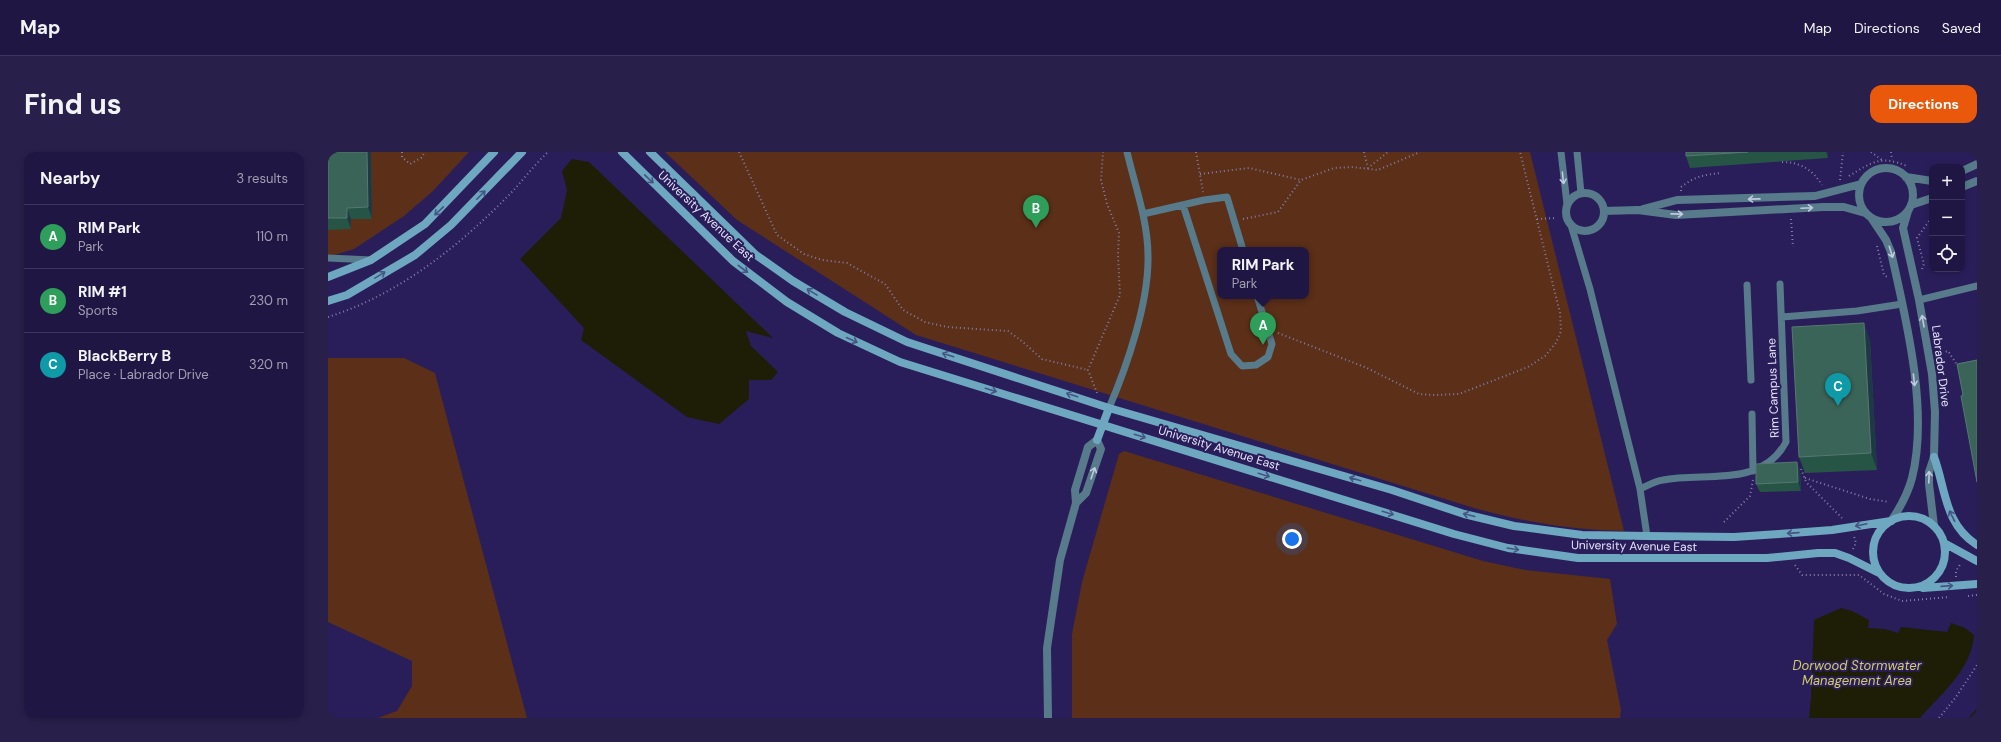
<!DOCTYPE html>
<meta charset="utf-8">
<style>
:root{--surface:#201644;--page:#281f4b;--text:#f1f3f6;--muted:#a29fb2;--line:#3d355d;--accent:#ea580c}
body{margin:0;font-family:"DM Sans",sans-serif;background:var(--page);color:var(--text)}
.controls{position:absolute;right:12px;top:12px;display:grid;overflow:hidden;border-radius:8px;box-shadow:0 2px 6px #0003}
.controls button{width:36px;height:36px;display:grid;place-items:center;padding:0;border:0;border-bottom:1px solid var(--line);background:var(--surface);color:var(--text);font:20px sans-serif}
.you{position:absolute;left:964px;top:387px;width:14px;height:14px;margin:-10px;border:3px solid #fff;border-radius:50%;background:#1a73e8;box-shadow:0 0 0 6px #1a73e833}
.badge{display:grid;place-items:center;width:26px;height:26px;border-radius:50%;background:var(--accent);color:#fff;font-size:13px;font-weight:700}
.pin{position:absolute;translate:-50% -33px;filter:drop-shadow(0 1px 2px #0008)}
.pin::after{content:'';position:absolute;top:21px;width:14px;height:12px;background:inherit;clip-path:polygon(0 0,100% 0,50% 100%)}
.popup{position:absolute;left:889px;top:95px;width:92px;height:52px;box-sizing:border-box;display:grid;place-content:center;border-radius:8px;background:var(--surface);filter:drop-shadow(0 1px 3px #0005);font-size:13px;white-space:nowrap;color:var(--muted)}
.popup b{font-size:15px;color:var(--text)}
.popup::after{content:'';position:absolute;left:50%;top:100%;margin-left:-8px;border:8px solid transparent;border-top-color:var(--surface)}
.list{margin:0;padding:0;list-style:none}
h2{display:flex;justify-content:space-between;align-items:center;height:52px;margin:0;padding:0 16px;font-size:17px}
h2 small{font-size:13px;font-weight:400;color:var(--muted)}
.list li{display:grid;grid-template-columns:26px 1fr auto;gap:12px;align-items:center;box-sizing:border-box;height:64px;padding:0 16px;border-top:1px solid var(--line)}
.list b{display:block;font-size:15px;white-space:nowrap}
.list p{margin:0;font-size:13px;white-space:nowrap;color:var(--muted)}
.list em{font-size:13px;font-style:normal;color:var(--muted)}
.icon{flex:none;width:22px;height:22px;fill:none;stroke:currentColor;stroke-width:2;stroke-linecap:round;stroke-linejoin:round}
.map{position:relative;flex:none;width:1649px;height:566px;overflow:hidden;border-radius:12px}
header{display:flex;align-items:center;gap:24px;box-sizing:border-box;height:56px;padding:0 20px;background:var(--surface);border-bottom:1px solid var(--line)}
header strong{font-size:19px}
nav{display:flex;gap:22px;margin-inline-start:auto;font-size:14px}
.intro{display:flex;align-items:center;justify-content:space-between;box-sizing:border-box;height:96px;padding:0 24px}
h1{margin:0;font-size:28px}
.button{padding:10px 18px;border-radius:12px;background:var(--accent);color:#fff;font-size:14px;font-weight:700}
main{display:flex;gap:24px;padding:0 24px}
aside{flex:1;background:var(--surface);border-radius:12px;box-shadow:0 2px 6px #0003}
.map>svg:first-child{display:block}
.green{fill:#5b2f18;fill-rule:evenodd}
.water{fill:#1e1d06}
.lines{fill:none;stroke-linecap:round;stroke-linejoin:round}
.stream{stroke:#1e1d06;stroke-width:3.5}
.path{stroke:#837da7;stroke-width:2;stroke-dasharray:1 3;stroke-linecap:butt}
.lane{stroke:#577b8a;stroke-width:7}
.street{stroke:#577b8a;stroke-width:8}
.secondary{stroke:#6ea8c0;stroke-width:8}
.wall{fill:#265546}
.shaded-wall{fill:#1f3846}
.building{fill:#3b6459;stroke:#557872}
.oneway{stroke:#c0c9de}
.oneway2{stroke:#455583}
.labels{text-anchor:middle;stroke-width:4;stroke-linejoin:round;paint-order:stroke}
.street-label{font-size:12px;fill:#e3e3fa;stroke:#2a1e5a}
.water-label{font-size:13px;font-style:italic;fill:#d2cd68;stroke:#2a1e5a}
</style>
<header>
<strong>Map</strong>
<nav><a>Map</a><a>Directions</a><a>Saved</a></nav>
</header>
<div class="intro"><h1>Find us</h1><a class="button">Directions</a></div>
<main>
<aside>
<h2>Nearby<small>3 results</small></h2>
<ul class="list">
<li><span class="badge" style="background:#2e9e5b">A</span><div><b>RIM Park</b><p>Park</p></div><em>110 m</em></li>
<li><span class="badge" style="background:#2e9e5b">B</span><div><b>RIM #1</b><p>Sports</p></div><em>230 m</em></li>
<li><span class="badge" style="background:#0f9aa8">C</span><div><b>BlackBerry B</b><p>Place · Labrador Drive</p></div><em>320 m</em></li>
</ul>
</aside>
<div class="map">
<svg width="1649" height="566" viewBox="0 0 1649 566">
<rect width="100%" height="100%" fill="#2a1e5a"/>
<path class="green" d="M0 0H141L105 39 76 64 26 97 0 105Z
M337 0H1202L1296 379C1245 378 1196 370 1146 356L588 183 409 68ZM892 98H978V144H892Z
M0 206H76L107 221 199 566H50L69 559 84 534V509L0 470Z
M796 299 1155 409 1197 418 1282 427 1289 472 1279 488 1293 558 1292 566H744V482L754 430 791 302Z"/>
<path class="water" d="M244 7 261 10 445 186 418 179 423 194 450 220 443 228H421V247L391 272 359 265 253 188 256 176 192 107 233 66 239 38 234 19Z
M1513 456 1524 459 1541 468 1540 476 1557 477 1570 481 1573 475 1619 480 1623 471 1637 476 1646 483C1644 517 1613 542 1592 566H1481L1483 546 1486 468Z"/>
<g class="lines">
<path class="stream" d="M1643 566 1649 559"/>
<path class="path" d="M74 0V5L82 12 93 6 97 0
M411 0 449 83 476 102 494 108 519 111 557 132 575 158 597 170 619 175 680 179 695 190 714 207 760 218
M868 0 875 40
M1036 0 1040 16 1060 0
M1543 0 1554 8
M1563 0 1564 8
M1454 10C1472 10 1485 18 1494 33
M872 22 921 16 973 28
M1521 24C1544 10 1553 3 1579 14
M1512 28 1515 0
M1353 39V35C1368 24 1375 23 1393 21
M915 67 950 60 973 28 1006 16 1024 15 1050 18 1092 0
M1209 67 1228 66
M1463 67 1465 95
M1549 94 1556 123 1559 125
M1594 117 1596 112 1589 86 1604 65
M0 165C69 143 128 97 179 45 193 31 205 14 220 0
M950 181 1039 216 1091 242 1107 243 1131 242 1200 215 1217 204 1228 191 1233 179 1232 161 1192 0
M1614 201 1620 199 1631 216
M769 241 760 218 792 143 790 103 791 81 779 52 773 28 775 0
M1473 317 1478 330 1514 366
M1477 326 1542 347 1561 350
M1396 370 1422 344 1425 328
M1525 397 1528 391 1526 384
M1467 413 1474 423H1531L1556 442 1574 449 1622 445
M1628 425V419L1633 411
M1640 444 1649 443
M1611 566 1628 545 1649 513"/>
<path class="lane" d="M1233 0 1239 52
M1249 0 1253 41
M855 53 903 202 914 214 928 213 940 205 944 192 929 144
M815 62 876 48 899 45 915 98
M1243 73 1262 137 1312 337 1319 384
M0 106 43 108
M1419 133 1423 228
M1591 148 1649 134
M1454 165 1529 159 1574 152
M781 256C799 214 821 150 820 104 820 69 807 34 799 0
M1424 262 1425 319
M1312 337C1319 334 1327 329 1335 328 1377 320 1434 336 1458 290L1452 132"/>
<path class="street" d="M1531 43a27 27 0 1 1 54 0a27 27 0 1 1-54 0Z
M1634 19 1649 12
M1578 25 1604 29
M1634 35 1649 29
M1238 60a19 19 0 1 1 38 0a19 19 0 1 1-38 0Z
M1583 53 1604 46
M1315 57 1349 48 1487 44 1533 32
M1276 59 1310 58 1348 63 1495 55H1516L1537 61
M1580 59 1575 76 1591 148 1604 222 1607 260 1606 305 1601 320V332L1606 374
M1544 67 1558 88 1563 100C1578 167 1601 259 1584 326 1580 341 1572 356 1563 369
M720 566 719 496 732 408 748 351 747 338 760 295 769 288 773 297 758 341 748 351"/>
<path class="secondary" d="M294 0 405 109 459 150 510 181 572 210 1126 382 1180 396 1250 406H1439L1490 401H1507L1521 406 1551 421
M322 0 428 103 465 129 517 160 579 190 781 256 1064 338 1136 362 1186 374 1254 383 1319 384 1406 385 1451 382 1504 378 1563 369
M0 125 43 108 97 72 166 0
M0 149 19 143 87 103 123 73 194 0
M769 288 781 256
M1606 305C1618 337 1616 372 1649 393
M1545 400a36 36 0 1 1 72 0a36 36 0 1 1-72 0Z
M1616 391 1649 409
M1595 436 1649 432"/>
</g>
<path class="wall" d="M0 0H43L44 67H23V77L0 78Z
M1358 0H1500V6L1362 16 1358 4Z
M1542 188 1549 318 1477 321 1471 305Z
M1469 310 1472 319 1473 339 1432 340 1428 332Z"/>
<path class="shaded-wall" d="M39 0H43L44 67 40 55Z
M1498 0H1500V6Z
M19 56 23 67V77L19 66Z
M1536 171 1542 188 1549 318 1543 301Z
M1469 310 1472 319 1473 339 1470 330Z"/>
<path class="building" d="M0 0H39L40 55 19 56V66H0Z
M1358 0H1420L1358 4Z
M1536 171 1543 301 1471 305 1464 175Z
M1649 208V330L1633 244 1635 243 1629 212Z
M1469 310 1470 330 1428 332V312Z"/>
<defs><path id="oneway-shaft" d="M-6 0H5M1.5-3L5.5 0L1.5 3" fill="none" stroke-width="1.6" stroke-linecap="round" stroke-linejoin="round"/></defs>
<g class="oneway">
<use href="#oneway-shaft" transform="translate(1235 26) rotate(84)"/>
<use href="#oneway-shaft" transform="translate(1426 47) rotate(179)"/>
<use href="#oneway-shaft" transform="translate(1479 56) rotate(-3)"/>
<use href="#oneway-shaft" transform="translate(1349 62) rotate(1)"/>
<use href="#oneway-shaft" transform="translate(1563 100) rotate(73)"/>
<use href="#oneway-shaft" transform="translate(1595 169) rotate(-100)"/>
<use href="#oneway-shaft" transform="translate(1586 228) rotate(84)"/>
<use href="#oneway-shaft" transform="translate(765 321) rotate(-71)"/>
<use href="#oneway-shaft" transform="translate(1601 325) rotate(-88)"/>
</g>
<g class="oneway2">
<use href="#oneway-shaft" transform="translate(321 27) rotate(44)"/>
<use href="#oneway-shaft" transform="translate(153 43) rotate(-45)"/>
<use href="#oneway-shaft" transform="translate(111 59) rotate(136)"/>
<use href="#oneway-shaft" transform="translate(415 117) rotate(37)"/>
<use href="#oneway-shaft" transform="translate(52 123) rotate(-31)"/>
<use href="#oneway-shaft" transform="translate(484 140) rotate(-149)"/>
<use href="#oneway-shaft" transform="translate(524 188) rotate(25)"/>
<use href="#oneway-shaft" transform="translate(620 203) rotate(-162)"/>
<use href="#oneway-shaft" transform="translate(663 238) rotate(17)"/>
<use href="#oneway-shaft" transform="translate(744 243) rotate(-162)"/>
<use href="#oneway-shaft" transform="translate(812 284) rotate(17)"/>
<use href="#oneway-shaft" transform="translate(936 323) rotate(17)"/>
<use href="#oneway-shaft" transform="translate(1027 327) rotate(-164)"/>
<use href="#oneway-shaft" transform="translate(1060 361) rotate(17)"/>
<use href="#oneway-shaft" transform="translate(1141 363) rotate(-166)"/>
<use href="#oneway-shaft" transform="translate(1624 364) rotate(-116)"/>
<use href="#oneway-shaft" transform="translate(1533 373) rotate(168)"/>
<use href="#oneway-shaft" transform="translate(1465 381) rotate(176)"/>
<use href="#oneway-shaft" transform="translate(1185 397) rotate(9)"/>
<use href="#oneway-shaft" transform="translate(1619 434) rotate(-4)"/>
</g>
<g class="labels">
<g class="street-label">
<text transform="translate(378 64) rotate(43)" y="4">University Avenue East</text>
<text transform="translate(1613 214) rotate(83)" y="4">Labrador Drive</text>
<text transform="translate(1445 236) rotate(-92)" y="4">Rim Campus Lane</text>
<text transform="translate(891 296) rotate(17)" y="4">University Avenue East</text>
<text transform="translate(1306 394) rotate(1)" y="4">University Avenue East</text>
</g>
<g class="water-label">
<text x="1529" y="518">Dorwood Stormwater<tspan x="1529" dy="15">Management Area</tspan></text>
</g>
</g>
</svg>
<div class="controls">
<button>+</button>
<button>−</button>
<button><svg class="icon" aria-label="locate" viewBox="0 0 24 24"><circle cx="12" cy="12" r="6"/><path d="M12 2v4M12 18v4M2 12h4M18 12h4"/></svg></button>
</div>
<div class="you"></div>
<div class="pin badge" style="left:935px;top:193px;background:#2e9e5b">A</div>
<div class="popup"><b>RIM Park</b>Park</div>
<div class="pin badge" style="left:708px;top:76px;background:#2e9e5b">B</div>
<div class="pin badge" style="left:1510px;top:254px;background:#0f9aa8">C</div>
</div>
</main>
